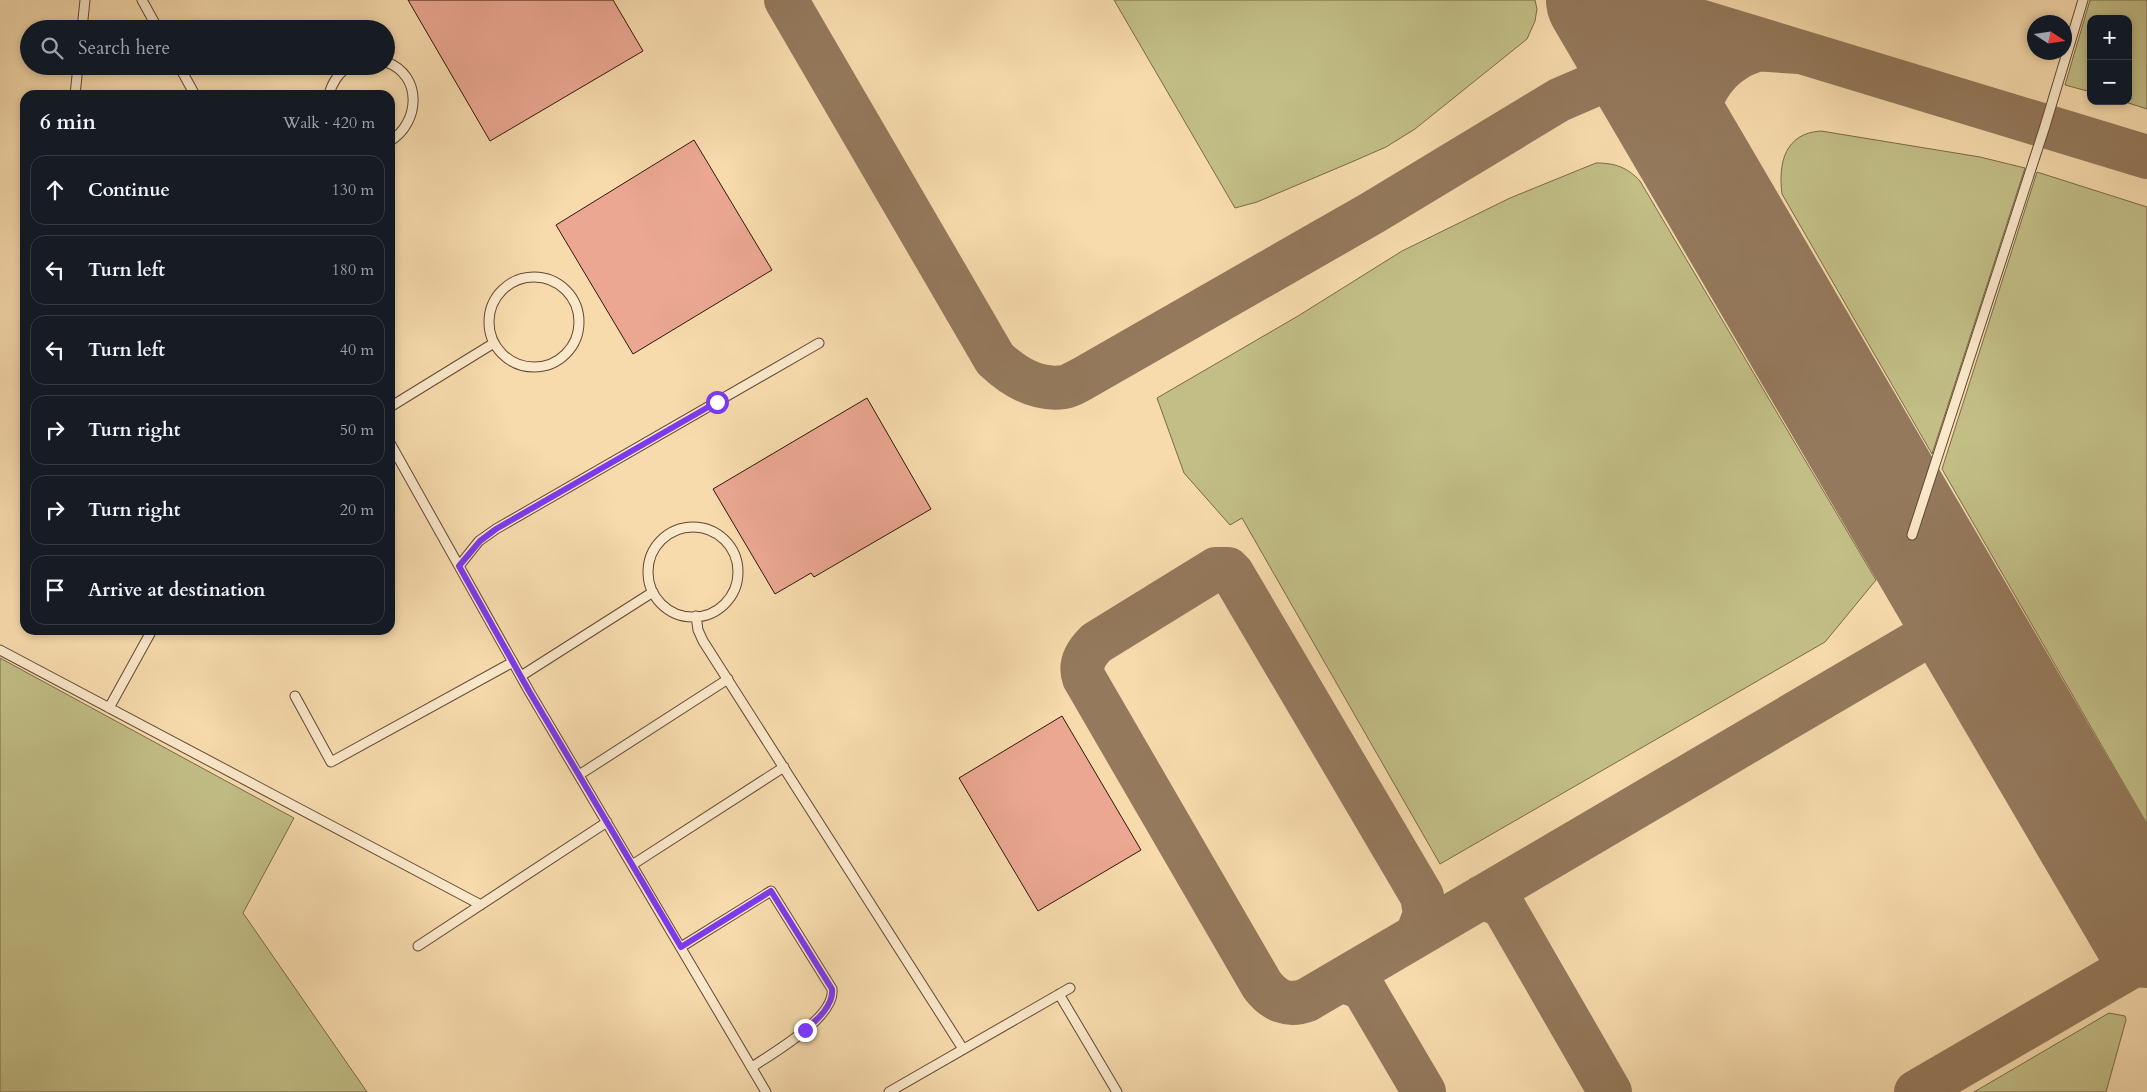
<!DOCTYPE html>
<meta charset="utf-8">
<style>
:root{--surface:#171b24;--page:#20242c;--text:#f1f3f6;--muted:#9ea1a6;--line:#363941}
body{margin:0;font-family:Cardo,serif;background:var(--page);color:var(--text)}
.controls{position:absolute;right:15px;top:15px;display:grid;overflow:hidden;border-radius:10px;box-shadow:0 2px 8px #0003}
.controls button{width:45px;height:45px;display:grid;place-items:center;padding:0;border:0;border-bottom:1px solid var(--line);background:var(--surface);color:var(--text);font:25px sans-serif}
.compass{position:absolute;left:2027px;top:15px;width:45px;height:45px;border-radius:50%;background:var(--surface);box-shadow:0 2px 8px #0003;rotate:102deg}
.stop{position:absolute;width:15px;height:15px;margin:-11px;border:4px solid #7c3aed;border-radius:50%;background:#fff}
.stop.end{background:#7c3aed;border-color:#fff;box-shadow:0 1px 5px #0008}
.list{margin:0;padding:0;list-style:none}
h2{display:flex;justify-content:space-between;align-items:center;height:65px;margin:0;padding:0 20px;font-size:21px}
h2 small{font-size:16px;font-weight:400;color:var(--muted)}
.list li{display:grid;grid-template-columns:32px 1fr auto;gap:15px;align-items:center;box-sizing:border-box;height:70px;margin:0 10px 10px;padding:0 10px;border:1px solid var(--line);border-radius:15px}
.list b{display:block;font-size:19px;white-space:nowrap}
.list em{font-size:16px;font-style:normal;color:var(--muted)}
.icon{flex:none;width:28px;height:28px;fill:none;stroke:currentColor;stroke-width:2;stroke-linecap:round;stroke-linejoin:round}
.map{position:relative;flex:none;width:2147px;height:1092px;overflow:hidden}
.search{position:absolute;background:var(--surface);box-shadow:0 2px 8px #0003;left:20px;top:20px;width:375px;height:55px;display:flex;align-items:center;gap:12px;box-sizing:border-box;padding:0 18px;border-radius:28px;color:var(--muted);font-size:19px}
.panel{position:absolute;background:var(--surface);box-shadow:0 2px 8px #0003;left:20px;top:90px;width:375px;height:545px;border-radius:15px}
.map>svg:first-child{display:block}
.green{fill:#c2be86;stroke:#7a6a48}
.lines{fill:none;stroke-linecap:round;stroke-linejoin:round}
.taxiway{stroke:#94795c;stroke-width:44}
.runway{stroke:#94795c;stroke-width:110}
.building{fill:#eba792;stroke:#32170b}
.lane-casing{stroke:#634834;stroke-width:11}
.lane{stroke:#fae8ca;stroke-width:9}
.route{stroke:#7c3aed;stroke-width:6}
</style>
<div class="map">
<svg width="2147" height="1092" viewBox="0 0 2147 1092">
<rect width="100%" height="100%" fill="#f7dbad"/>
<filter id="stains"><feTurbulence type="fractalNoise" baseFrequency=".004" numOctaves="4"/><feColorMatrix values="0 0 0 0 .2 0 0 0 0 .09 0 0 0 0 .02 0 0 0 .5 -.17"/></filter>
<radialGradient id="worn" r=".72"><stop offset=".6" stop-color="#630" stop-opacity="0"/><stop offset="1" stop-color="#630" stop-opacity=".3"/></radialGradient>
<path class="green" d="M1114 0H1535L1537 9 1535 21 1527 39 1415 129 1386 147 1354 161 1257 202 1235 208Z
M2090 0H2147V109L2122 101H2128V19H2091V92L2065 85Z
M1821 131 1980 157 2025 168 1932 454 1782 194C1778 163 1785 133 1821 131Z
M1596 163C1615 163 1627 167 1640 181L1876 580 1825 642 1440 864 1242 518 1230 525 1184 473 1157 398 1298 316 1402 251 1510 198Z
M2037 172 2147 207V824L1942 469Z
M0 658 294 818 243 913 367 1092H0Z
M2109 1013 2125 1016 2126 1020 2106 1092H1974Z"/>
<g class="lines">
<path class="taxiway" d="M786 0 995 359C1013 376 1037 391 1064 387 1070 386 1076 382 1082 379L1372 213 1559 100 1603 81 1641 68 1671 58 1705 51 1735 48 1799 52
M1630 0 2147 157
M1689 151C1695 105 1710 62 1760 49
M1482 897 1503 906 1610 1092
M1417 935 1425 914 1422 896 1232 573 1228 569H1216L1096 643C1086 653 1079 664 1084 678L1262 985C1274 1001 1288 1007 1307 1000L1946 625 1950 620 1953 604
M1341 980 1363 988 1424 1092
M1916 1092 2141 961 2147 946"/>
<path class="runway" d="M1601 0 2147 933"/>
</g>
<path class="building" d="M408 0H613L643 51 490 141Z
M694 140 772 270 633 354 556 225Z
M867 398 931 509 814 577 811 573 775 594 713 489Z
M1062 716 1141 850 1038 911 959 778Z"/>
<g class="lines">
<g class="lane-casing">
<path id="lane" d="M142 0 158 29
M82 29 85 0
M386 62C423 75 420 123 390 141
M179 66 195 95
M75 95 78 66
M329 95C332 82 338 75 348 66
M489 322a45 45 0 1 1 90 0a45 45 0 1 1-90 0Z
M390 407 494 343
M390 443 529 691 766 1092
M648 572a45 45 0 1 1 90 0a45 45 0 1 1-90 0Z
M1912 535 2045 126 2083 0
M459 566 479 541 496 529 819 343
M696 616 698 630 703 641 963 1049
M0 650 481 905
M521 676 653 592
M295 696 331 762 513 662
M109 708 152 630
M579 775 728 679
M632 865 784 767
M418 946 607 822
M681 947 771 891 832 989C836 1017 773 1053 752 1067
M1059 994 1117 1092
M889 1092 1070 988"/>
</g>
<use href="#lane" class="lane"/>
</g>
<g class="lines">
<path class="route" d="M717 402 496 529 480 541 459 566 529 691 681 947 771 891 832 989C834 1005 817 1020 805 1030"/>
</g>
<rect width="100%" height="100%" filter="url(#stains)"/>
<rect width="100%" height="100%" fill="url(#worn)"/>
</svg>
<div class="controls">
<button>+</button>
<button>−</button>
</div>
<svg class="compass" viewBox="-18 -18 36 36"><path d="M0-13l5 13h-10z" fill="#e53935"/><path d="M0 13l5-13h-10z" fill="#9ea1a6"/></svg>
<div class="stop" style="left:717px;top:402px"></div>
<div class="stop end" style="left:805px;top:1030px"></div>
<div class="search"><svg class="icon" aria-label="search" viewBox="0 0 24 24"><circle cx="10" cy="10" r="6"/><path d="M15 15l6 6"/></svg>Search here</div>
<section class="panel">
<h2>6 min<small>Walk · 420 m</small></h2>
<ul class="list">
<li><svg class="icon" aria-label="ahead" viewBox="0 0 24 24"><path d="M12 20V5M6 11l6-6 6 6"/></svg><div><b>Continue</b></div><em>130 m</em></li>
<li><svg class="icon" aria-label="left" viewBox="0 0 24 24"><path d="M17 20v-9H6M10 6l-5 5 5 5"/></svg><div><b>Turn left</b></div><em>180 m</em></li>
<li><svg class="icon" aria-label="left" viewBox="0 0 24 24"><path d="M17 20v-9H6M10 6l-5 5 5 5"/></svg><div><b>Turn left</b></div><em>40 m</em></li>
<li><svg class="icon" aria-label="right" viewBox="0 0 24 24"><path d="M7 20v-9h11M14 6l5 5-5 5"/></svg><div><b>Turn right</b></div><em>50 m</em></li>
<li><svg class="icon" aria-label="right" viewBox="0 0 24 24"><path d="M7 20v-9h11M14 6l5 5-5 5"/></svg><div><b>Turn right</b></div><em>20 m</em></li>
<li><svg class="icon" aria-label="arrive" viewBox="0 0 24 24"><path d="M6 21V4h12l-3 4 3 4H6"/></svg><div><b>Arrive at destination</b></div></li>
</ul>
</section>
</div>
